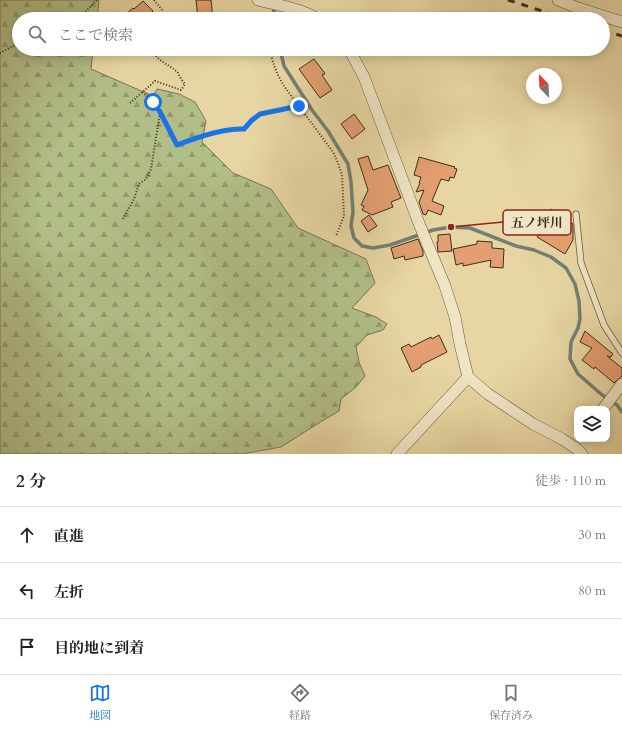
<!DOCTYPE html>
<html lang="ja">
<meta charset="utf-8">
<style>
:root{--surface:#fff;--page:#f2f2f2;--text:#222;--muted:#767676;--line:#e0e0e0;--accent:#1a73e8}
body{margin:0;font-family:Cardo,"Noto Serif JP",serif;background:var(--page);color:var(--text)}
.controls{position:absolute;right:12px;bottom:12px;display:grid;overflow:hidden;border-radius:8px;box-shadow:0 2px 10px #0003}
.controls button{width:36px;height:36px;display:grid;place-items:center;padding:0;border:0;border-bottom:1px solid var(--line);background:var(--surface);color:var(--text);font:20px sans-serif}
.compass{position:absolute;left:526px;top:68px;width:36px;height:36px;border-radius:50%;background:var(--surface);box-shadow:0 2px 10px #0003;rotate:337deg}
.stop{position:absolute;width:12px;height:12px;margin:-9px;border:3px solid #1a73e8;border-radius:50%;background:#fff}
.stop.end{background:#1a73e8;border-color:#fff;box-shadow:0 1px 4px #0008}
.list{margin:0;padding:0;list-style:none}
h2{display:flex;justify-content:space-between;align-items:center;height:52px;margin:0;padding:0 16px;font-size:17px}
h2 small{font-size:13px;font-weight:400;color:var(--muted)}
.list li{display:grid;grid-template-columns:26px 1fr auto;gap:12px;align-items:center;box-sizing:border-box;height:56px;padding:0 16px;border-top:1px solid var(--line)}
.list b{display:block;font-size:15px;white-space:nowrap}
.list em{font-size:13px;font-style:normal;color:var(--muted)}
.icon{flex:none;width:22px;height:22px;fill:none;stroke:currentColor;stroke-width:2;stroke-linecap:round;stroke-linejoin:round}
.map{position:relative;flex:none;width:622px;height:454px;overflow:hidden}
.search{position:absolute;background:var(--surface);box-shadow:0 2px 10px #0003;left:12px;right:12px;top:12px;height:44px;display:flex;align-items:center;gap:10px;box-sizing:border-box;padding:0 14px;border-radius:22px;color:var(--muted);font-size:15px}
.sheet{height:220px;background:var(--surface)}
nav{display:flex;justify-content:space-around;align-items:center;box-sizing:border-box;height:56px;border-top:1px solid var(--line);background:var(--surface);font-size:11px;color:var(--muted)}
nav a{display:grid;justify-items:center;gap:2px}
nav .on{color:var(--accent)}
.map>svg:first-child{display:block}
.forest{fill:url(#forest-firs);stroke:#787652}
.lines{fill:none;stroke-linecap:round;stroke-linejoin:round}
.stream{stroke:#748073;stroke-width:3.5}
.building{fill:#e39f71;stroke:#3f2e1b}
.lane-casing{stroke:#69583d;stroke-width:7}
.street-casing{stroke:#69583d;stroke-width:12}
.path{stroke:#3f2e1b;stroke-width:2;stroke-dasharray:1 2;stroke-linecap:butt}
.lane{stroke:#efe4c3;stroke-width:5.5}
.street{stroke:#efe4c3;stroke-width:11}
.rail{stroke:#3f2e1b;stroke-width:3;stroke-dasharray:7 7;stroke-linecap:butt}
.route{stroke:#1a73e8;stroke-width:5}
.leader{fill:none;stroke:#8f2418;stroke-width:1.5}
.callout-dot{fill:#8f2418;stroke:#efe4c3;stroke-width:1.5}
.callout{fill:#efe4c3;stroke:#8f2418;stroke-width:1.5}
.callout-label{font-size:13px;text-anchor:middle;font-weight:bold;fill:#3f2e1b}
</style>
<div class="map">
<svg width="622" height="454" viewBox="0 0 622 454">
<defs>
<pattern id="forest-firs" width="22" height="20" patternUnits="userSpaceOnUse"><rect width="22" height="20" fill="#b2be88"/><path d="M5 1l3.5 6h-7zM16 11l3.5 6h-7z" fill="#929b6e"/></pattern>
</defs>
<rect width="100%" height="100%" fill="#e7d6a3"/>
<filter id="stains"><feTurbulence type="fractalNoise" baseFrequency=".005" numOctaves="4"/><feColorMatrix values="0 0 0 0 .2 0 0 0 0 .09 0 0 0 0 .02 0 0 0 .5 -.17"/></filter>
<radialGradient id="worn" r=".72"><stop offset=".6" stop-color="#630" stop-opacity="0"/><stop offset="1" stop-color="#630" stop-opacity=".3"/></radialGradient>
<path class="forest" d="M0 0H99L97 19H19V49H93L91 69 153 96 157 89 179 94 195 102 206 121 202 142 233 173 271 189 298 228 366 259 375 283 352 308 376 317 387 324 383 330 367 335 356 347 359 362 365 376 356 387 341 399 339 411 322 421 281 447 242 454H0Z"/>
<g class="lines">
<path class="stream" d="M273 7 276 19
M280 49 284 66 312 110 328 131 348 164 351 182 353 212 351 226 354 238 362 246 373 248 390 245 433 230 451 227 470 228 516 246 534 250 551 257 566 268 575 284 579 301 580 319 578 328 571 342 570 359 578 374 601 394 617 405 622 412"/>
</g>
<path class="building" d="M196 0H211L213 19H198Z
M143 1 153 11 145 19H124L128 16 126 14 133 8 134 9Z
M314 59 324 72 325 74 322 75 332 90 320 98 299 69Z
M354 114 365 129 352 139 341 124Z
M368 156 373 170 388 165 401 198 391 202 393 207 372 215 362 210 364 206 361 205 368 190 358 159Z
M419 157 455 167 454 168 457 169 454 178 450 177 449 181 441 179 432 201 444 206 441 215 428 210 426 215 423 214 419 202 424 190 416 192 420 183H419L421 177 414 175Z
M551 209 573 224V240L565 254 537 237 547 222 544 220Z
M369 215 377 226 368 232 361 221Z
M450 234 452 251 438 252 437 242H438V235Z
M418 239 423 251V256L405 260 404 256 394 259 391 248Z
M477 241 492 242V248L504 249 503 268 490 267 491 260 463 266V263L456 265 453 249 477 244Z
M585 331 613 354 611 357 607 356 622 368V376L614 383 595 367 594 369 582 360 592 348 580 342Z
M439 335 447 352 421 365V367L412 372 401 348 409 344 411 347 431 337 432 339Z"/>
<g class="lines">
<g class="lane-casing">
<path id="lane" d="M576 214 581 263 604 325 622 353"/>
</g>
<g class="street-casing">
<path id="street" d="M258 0C277 5 300 8 318 19
M558 0 575 7 622 22
M349 49 364 77 420 226 445 286 455 317 460 344 468 377 488 394 533 424 562 439 577 449 582 454
M603 409 622 384
M397 454 468 377"/>
</g>
<path class="path" d="M154 0 163 11 162 18 160 19
M263 13 266 19
M76 19 84 13 97 0
M270 49C272 62 277 75 284 86L333 152 338 163 342 175 344 216 336 236
M0 53 19 43
M142 92C161 109 166 123 177 145 195 138 225 128 244 129L252 120 260 114 299 106
M130 103 155 81 181 90 185 84C182 81 180 77 178 73 170 64 156 62 153 49
M123 219 134 199 139 184 146 179 151 169 160 113"/>
<use href="#lane" class="lane"/>
<use href="#street" class="street"/>
<path class="rail" d="M508 0 567 19
M603 30 622 36"/>
</g>
<g class="lines">
<path class="route" d="M153 102 160 112 177 145C195 138 225 128 244 129L252 120 260 114 299 106"/>
</g>
<path class="leader" d="M451 227L503 222"/>
<circle class="callout-dot" cx="451" cy="227" r="4"/>
<rect class="callout" x="503" y="210" width="68" height="25" rx="4"/>
<g class="callout-label">
<text x="537" y="227">五ノ坪川</text>
</g>
<rect width="100%" height="100%" filter="url(#stains)"/>
<rect width="100%" height="100%" fill="url(#worn)"/>
</svg>
<div class="controls">
<button><svg class="icon" aria-label="layers" viewBox="0 0 24 24"><path d="M12 4l9 5-9 5-9-5zM3 14l9 5 9-5"/></svg></button>
</div>
<svg class="compass" viewBox="-18 -18 36 36"><path d="M0-13l5 13h-10z" fill="#e53935"/><path d="M0 13l5-13h-10z" fill="#767676"/></svg>
<div class="stop" style="left:153px;top:102px"></div>
<div class="stop end" style="left:299px;top:106px"></div>
<div class="search"><svg class="icon" aria-label="search" viewBox="0 0 24 24"><circle cx="10" cy="10" r="6"/><path d="M15 15l6 6"/></svg>ここで検索</div>
</div>
<section class="sheet">
<h2>2 分<small>徒歩 · 110 m</small></h2>
<ul class="list">
<li><svg class="icon" aria-label="ahead" viewBox="0 0 24 24"><path d="M12 20V5M6 11l6-6 6 6"/></svg><div><b>直進</b></div><em>30 m</em></li>
<li><svg class="icon" aria-label="left" viewBox="0 0 24 24"><path d="M17 20v-9H6M10 6l-5 5 5 5"/></svg><div><b>左折</b></div><em>80 m</em></li>
<li><svg class="icon" aria-label="arrive" viewBox="0 0 24 24"><path d="M6 21V4h12l-3 4 3 4H6"/></svg><div><b>目的地に到着</b></div></li>
</ul>
</section>
<nav>
<a class="on"><svg class="icon" aria-label="map" viewBox="0 0 24 24"><path d="M3 6l6-2 6 2 6-2v14l-6 2-6-2-6 2zM9 4v14M15 6v14"/></svg>地図</a>
<a><svg class="icon" aria-label="directions" viewBox="0 0 24 24"><path d="M12 3l9 9-9 9-9-9zM9 14v-3h6M13 9l2 2-2 2"/></svg>経路</a>
<a><svg class="icon" aria-label="saved" viewBox="0 0 24 24"><path d="M7 4h10v16l-5-4-5 4z"/></svg>保存済み</a>
</nav>
